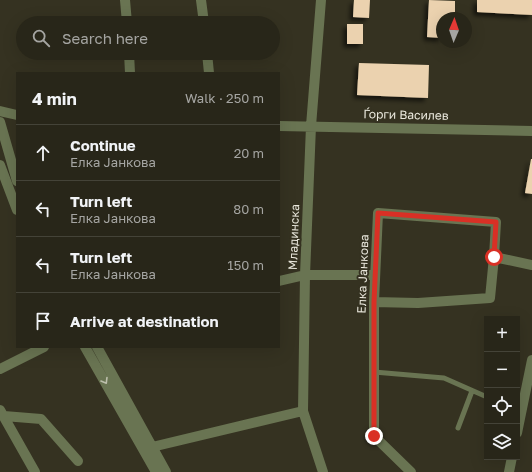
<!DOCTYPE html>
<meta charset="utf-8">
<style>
:root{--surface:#282619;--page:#343226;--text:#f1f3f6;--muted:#a5a5a2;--line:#444338}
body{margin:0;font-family:"Golos Text",sans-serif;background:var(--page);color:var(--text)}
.controls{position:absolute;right:12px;bottom:12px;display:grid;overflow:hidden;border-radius:0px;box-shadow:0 4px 16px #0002}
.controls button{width:36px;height:36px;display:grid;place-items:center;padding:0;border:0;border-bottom:1px solid var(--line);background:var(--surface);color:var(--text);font:20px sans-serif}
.compass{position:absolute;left:436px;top:12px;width:36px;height:36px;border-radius:50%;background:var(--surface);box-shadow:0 4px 16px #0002;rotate:2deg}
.stop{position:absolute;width:12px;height:12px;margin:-9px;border:3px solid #d93025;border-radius:50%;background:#fff}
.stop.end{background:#d93025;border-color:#fff;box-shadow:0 1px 4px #0008}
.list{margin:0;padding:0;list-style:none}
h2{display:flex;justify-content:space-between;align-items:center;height:52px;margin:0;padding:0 16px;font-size:17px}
h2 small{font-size:13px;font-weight:400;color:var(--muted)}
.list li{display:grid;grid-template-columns:26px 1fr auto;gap:12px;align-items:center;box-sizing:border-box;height:56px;padding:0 16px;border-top:1px solid var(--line)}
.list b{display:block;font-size:15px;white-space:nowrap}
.list p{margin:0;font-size:13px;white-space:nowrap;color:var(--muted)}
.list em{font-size:13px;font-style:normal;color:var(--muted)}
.icon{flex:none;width:22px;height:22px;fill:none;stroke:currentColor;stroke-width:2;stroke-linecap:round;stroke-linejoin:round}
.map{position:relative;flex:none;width:532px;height:472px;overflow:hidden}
.search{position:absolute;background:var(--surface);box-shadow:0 4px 16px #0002;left:16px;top:16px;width:264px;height:44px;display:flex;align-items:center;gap:10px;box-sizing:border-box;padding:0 14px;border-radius:22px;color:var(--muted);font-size:15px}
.panel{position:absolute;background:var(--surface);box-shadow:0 4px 16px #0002;left:16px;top:72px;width:264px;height:276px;border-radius:0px}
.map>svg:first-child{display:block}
.building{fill:#ebd2af;filter:url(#shadow)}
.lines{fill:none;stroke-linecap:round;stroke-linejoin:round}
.service{stroke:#697452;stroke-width:5}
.minor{stroke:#697452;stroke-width:10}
.oneway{stroke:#bdbfac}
.route{stroke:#d93025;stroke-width:5}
.labels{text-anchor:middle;stroke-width:4;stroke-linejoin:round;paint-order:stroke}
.street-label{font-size:12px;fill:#eae8dd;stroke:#353221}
</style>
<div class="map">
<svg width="532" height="472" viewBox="0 0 532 472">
<defs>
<filter id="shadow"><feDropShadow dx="-3.5" dy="3.5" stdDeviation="2" flood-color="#0009"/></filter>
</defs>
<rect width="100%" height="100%" fill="#353221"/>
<path class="building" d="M354 0H370L369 18 353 17Z
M429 0 455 1V18H442V38L427 37Z
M477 0H532V15L477 12Z
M347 24H363V44H347Z
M359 63 429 65 428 98 357 95Z
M531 159H532V194L525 193Z"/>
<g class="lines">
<path class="service" d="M374 372 444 378 487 397
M458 428 472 391"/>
<path class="minor" d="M125 0 127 23
M201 0 204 23
M321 0 311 126 305 275 303 411 323 472
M129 53 130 73
M207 53 209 73
M0 111 17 115
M0 122 17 181
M279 126 532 131
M0 165 17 210
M279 281 305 275H375
M374 302 418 303 490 298 494 257 532 265
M85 347 156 472
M97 347 166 472
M0 369 44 347
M0 410 35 472
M4 416 41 419 78 461
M517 433 532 360
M152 447 303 411
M411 472 374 436V302L378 213 496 222 494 257
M509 472 512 457"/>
</g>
<defs><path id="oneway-chevron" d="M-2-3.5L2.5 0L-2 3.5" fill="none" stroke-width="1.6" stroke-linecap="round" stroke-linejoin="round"/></defs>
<use class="oneway" href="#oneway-chevron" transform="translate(105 381) rotate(59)"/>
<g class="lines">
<path class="route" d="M374 436V302L378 213 496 222 494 257"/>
</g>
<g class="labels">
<g class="street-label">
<text transform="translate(406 115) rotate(1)" y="4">Ѓорги Василев</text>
<text transform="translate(294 237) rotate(-88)" y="4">Младинска</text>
<text transform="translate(363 274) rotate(-88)" y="4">Елка Јанкова</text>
</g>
</g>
</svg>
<div class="controls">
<button>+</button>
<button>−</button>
<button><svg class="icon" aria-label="locate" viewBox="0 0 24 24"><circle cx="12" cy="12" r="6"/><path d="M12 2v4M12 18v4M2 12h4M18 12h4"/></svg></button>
<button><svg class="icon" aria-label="layers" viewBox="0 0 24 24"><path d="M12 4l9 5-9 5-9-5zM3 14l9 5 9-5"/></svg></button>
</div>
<svg class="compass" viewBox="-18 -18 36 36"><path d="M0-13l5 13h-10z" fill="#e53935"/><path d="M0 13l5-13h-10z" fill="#a5a5a2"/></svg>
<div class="stop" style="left:494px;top:257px"></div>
<div class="stop end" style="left:374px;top:436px"></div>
<div class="search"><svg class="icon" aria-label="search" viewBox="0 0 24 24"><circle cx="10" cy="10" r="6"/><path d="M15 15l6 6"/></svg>Search here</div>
<section class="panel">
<h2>4 min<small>Walk · 250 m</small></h2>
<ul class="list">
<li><svg class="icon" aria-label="ahead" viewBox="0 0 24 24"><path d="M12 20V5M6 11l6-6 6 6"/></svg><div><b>Continue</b><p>Елка Јанкова</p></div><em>20 m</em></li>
<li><svg class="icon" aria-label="left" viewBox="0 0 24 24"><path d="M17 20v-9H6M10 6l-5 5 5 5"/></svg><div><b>Turn left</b><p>Елка Јанкова</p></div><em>80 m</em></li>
<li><svg class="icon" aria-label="left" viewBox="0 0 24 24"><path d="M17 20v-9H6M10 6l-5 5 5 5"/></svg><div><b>Turn left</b><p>Елка Јанкова</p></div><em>150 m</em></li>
<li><svg class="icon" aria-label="arrive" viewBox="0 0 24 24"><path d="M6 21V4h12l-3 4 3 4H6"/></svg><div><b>Arrive at destination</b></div></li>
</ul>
</section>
</div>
